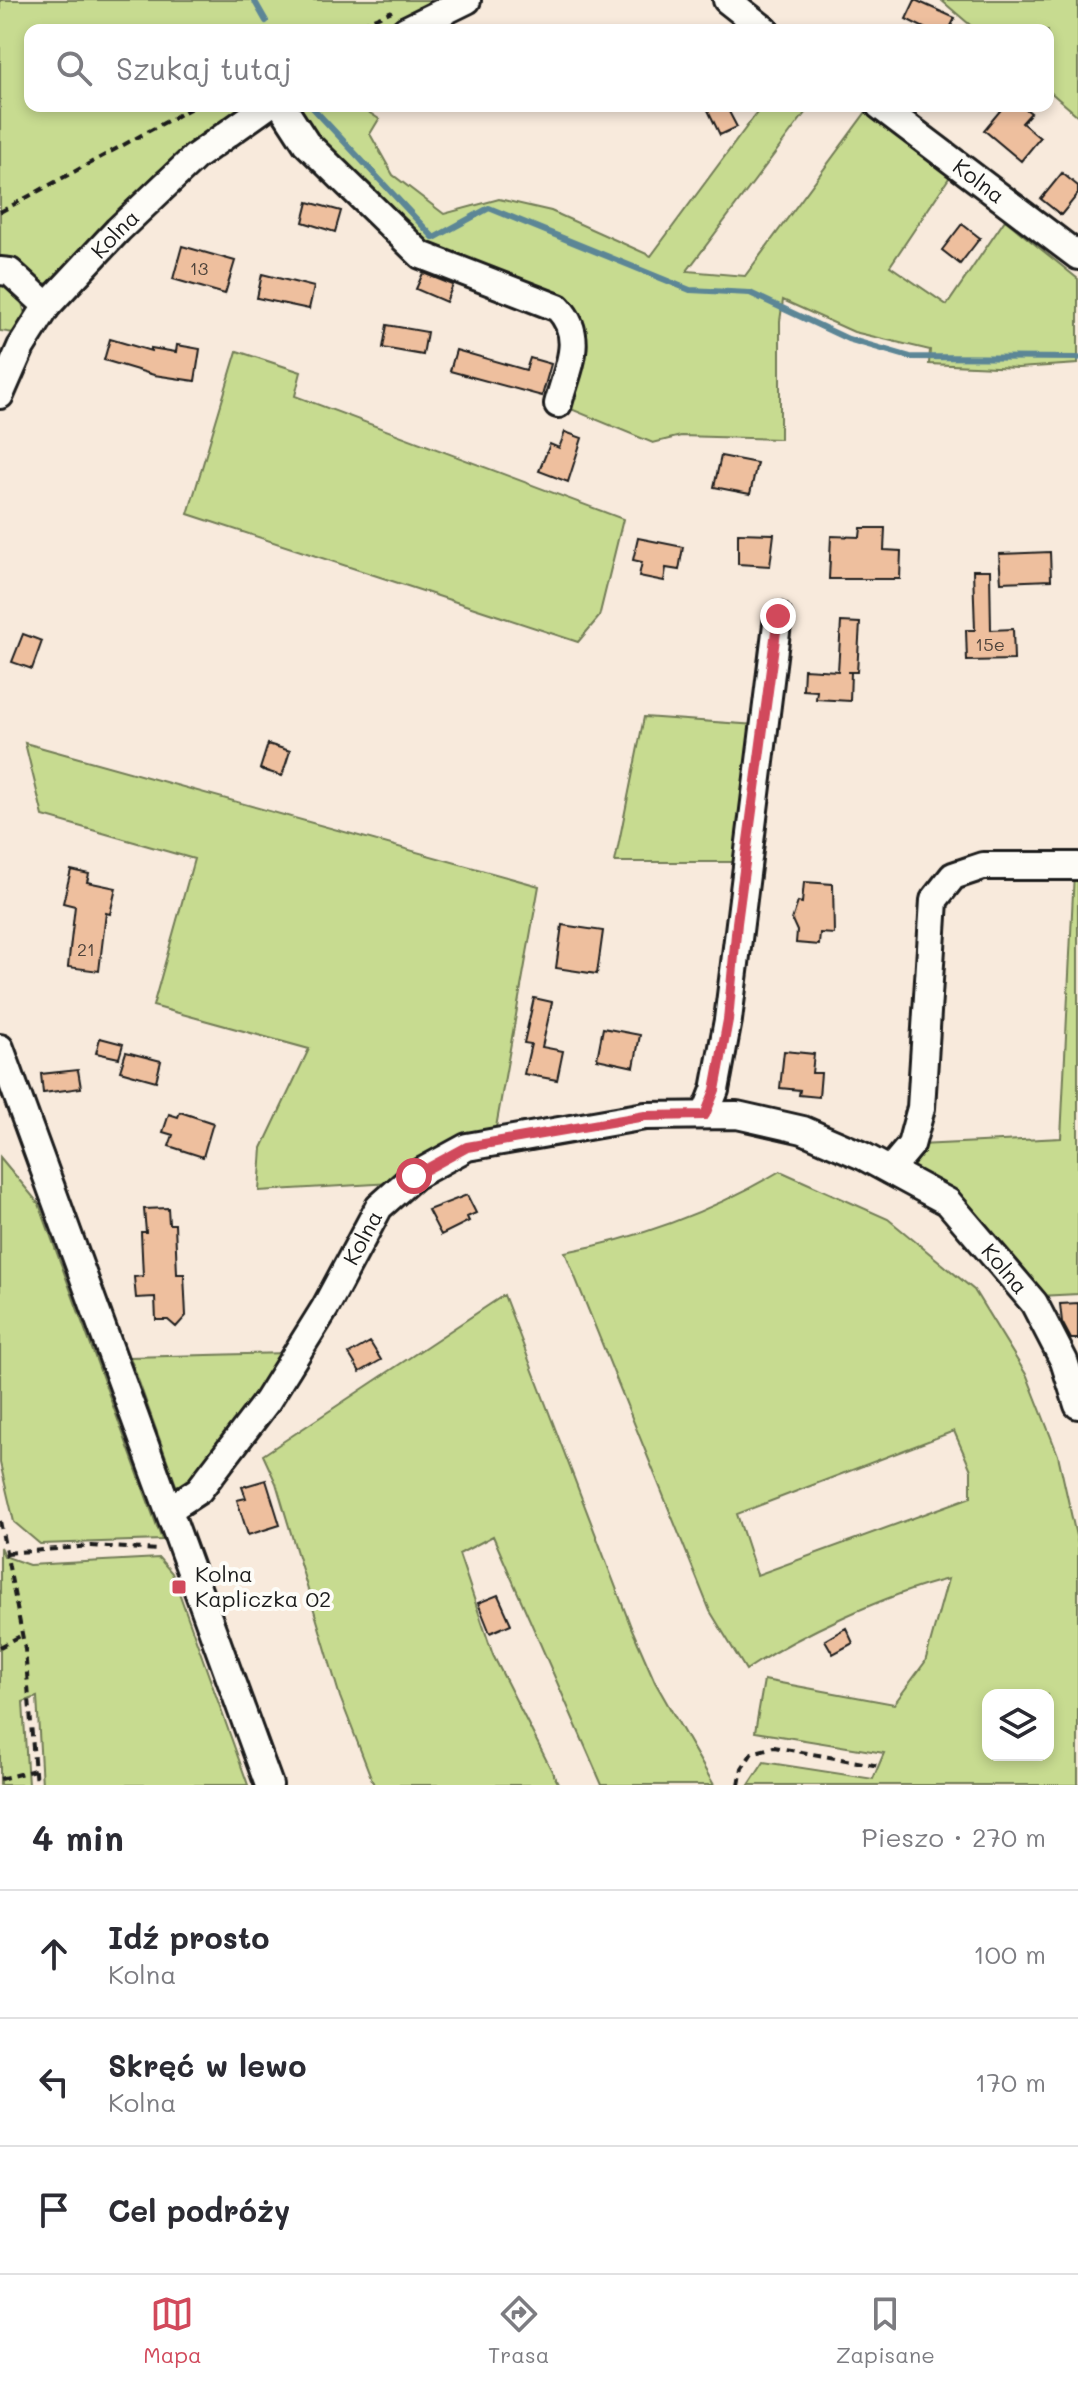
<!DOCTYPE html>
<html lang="pl">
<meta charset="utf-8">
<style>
:root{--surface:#fff;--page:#f7f7f7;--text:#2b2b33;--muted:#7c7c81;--line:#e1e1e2;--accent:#d1495b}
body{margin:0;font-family:Mali,sans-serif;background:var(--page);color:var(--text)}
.controls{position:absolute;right:24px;bottom:24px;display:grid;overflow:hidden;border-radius:16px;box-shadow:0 4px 12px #0003}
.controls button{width:72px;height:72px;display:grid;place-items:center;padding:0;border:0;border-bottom:2px solid var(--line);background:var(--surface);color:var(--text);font:40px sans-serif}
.stop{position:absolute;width:24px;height:24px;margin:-18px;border:6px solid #d1495b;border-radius:50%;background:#fff}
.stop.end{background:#d1495b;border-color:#fff;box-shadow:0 2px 8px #0008}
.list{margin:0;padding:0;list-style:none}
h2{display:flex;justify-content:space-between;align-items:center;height:104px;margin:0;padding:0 32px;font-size:34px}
h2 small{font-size:26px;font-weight:400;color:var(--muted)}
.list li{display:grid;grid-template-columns:52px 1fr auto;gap:24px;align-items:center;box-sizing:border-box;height:128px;padding:0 32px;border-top:2px solid var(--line)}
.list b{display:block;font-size:30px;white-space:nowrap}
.list p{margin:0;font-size:26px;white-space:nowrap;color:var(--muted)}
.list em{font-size:26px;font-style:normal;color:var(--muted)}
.icon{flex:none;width:44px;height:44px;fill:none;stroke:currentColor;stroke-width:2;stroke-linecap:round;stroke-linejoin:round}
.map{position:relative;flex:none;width:1078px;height:1785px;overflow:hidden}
.search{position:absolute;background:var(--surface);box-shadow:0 4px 12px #0003;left:24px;right:24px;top:24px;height:88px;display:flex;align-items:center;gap:20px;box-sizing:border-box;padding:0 28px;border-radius:16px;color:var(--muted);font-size:30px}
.sheet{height:488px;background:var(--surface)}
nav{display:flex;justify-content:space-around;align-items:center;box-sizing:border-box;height:112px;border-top:2px solid var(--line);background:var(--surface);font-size:22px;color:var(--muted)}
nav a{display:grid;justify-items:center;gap:4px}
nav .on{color:var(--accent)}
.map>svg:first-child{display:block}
.green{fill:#c7db90;stroke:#727c56;stroke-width:2;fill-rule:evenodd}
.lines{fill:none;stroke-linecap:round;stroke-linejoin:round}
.stream{stroke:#5c8696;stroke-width:6}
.building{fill:#eebf9e;stroke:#1c1c1c;stroke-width:2}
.minor-casing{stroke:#1c1c1c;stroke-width:32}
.path{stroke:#1c1c1c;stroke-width:4;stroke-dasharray:8 6;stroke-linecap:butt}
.minor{stroke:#fdfcf7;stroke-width:26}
.route{stroke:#d1495b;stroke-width:10}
.poi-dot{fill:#d1495b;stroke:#fdfcf7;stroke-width:3}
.labels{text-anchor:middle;stroke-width:8;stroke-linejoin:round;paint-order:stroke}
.number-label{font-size:18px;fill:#50453c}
.street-label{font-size:22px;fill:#1c1c1c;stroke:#fdfcf7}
.poi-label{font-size:22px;fill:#1c1c1c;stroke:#fdfcf7;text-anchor:start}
</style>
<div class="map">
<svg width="1078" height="1785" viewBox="0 0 1078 1785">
<rect width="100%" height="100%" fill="#f8eadc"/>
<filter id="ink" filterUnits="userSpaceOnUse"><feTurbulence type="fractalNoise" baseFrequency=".0125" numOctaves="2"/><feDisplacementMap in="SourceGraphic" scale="16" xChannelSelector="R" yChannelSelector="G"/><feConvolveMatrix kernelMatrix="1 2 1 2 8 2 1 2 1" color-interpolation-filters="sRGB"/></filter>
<g filter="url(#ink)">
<path class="green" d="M0 0H454L393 30H30V106H251L157 172 55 285 39 282 0 261Z
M941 0H1078V116L1048 90V30H976Z
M293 106H359L379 119 370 134 393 175 444 214 499 199 551 211 651 256 762 106H806L808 109 687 271 745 276 866 112 951 175 890 266 947 305 1005 220 1078 279V364L1018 368 929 364 930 350 854 332 783 300 780 321V439L681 436 653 443 566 407 583 332 426 249 316 146Z
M0 279C19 288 24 303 26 323L14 333 0 331Z
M237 351 301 372 295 396 623 519 599 617 578 642 188 514Z
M644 717 756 725 738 862H615Z
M25 743 539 886 495 1133 392 1183 259 1191 262 1148 309 1049 153 1006 194 859 43 816Z
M1074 872H1078V1294L1039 1296 906 1166 919 1145 1061 1138Z
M0 1157 39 1204 162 1540 40 1544 14 1522 0 1463Z
M780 1171 888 1219 974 1290 1027 1376 1058 1455 1078 1545V1785H749L764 1762 873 1779 884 1753 755 1732 764 1680 894 1704 925 1662 948 1579C887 1594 798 1635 746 1670L710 1611 565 1252C640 1238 714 1210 780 1171ZM954 1431 971 1470V1497L757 1575 737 1514ZM1048 1695V1755H988V1695Z
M504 1295 631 1627 655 1682 714 1785H602L493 1536 459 1554 493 1655 559 1785H374L340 1697 276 1483 263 1455Z
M288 1353 206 1466 183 1487 176 1485 130 1357Z
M0 1547 4 1556 29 1565 159 1558 172 1573 248 1785H42L37 1697 23 1702 28 1785H0Z"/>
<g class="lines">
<path class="stream" d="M254 0 266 21
M311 106 434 238 489 208 690 290 750 293 848 339 910 357 1078 358"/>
</g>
<path class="building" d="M915 0 955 18 949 30H928L906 19Z
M706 106H726L737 127 720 135Z
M1004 106H1022L1031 113 1022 123 1040 138 1021 161 984 130Z
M1062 173 1078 186V194L1061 215 1041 199Z
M308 202 341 211 335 232 303 222Z
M962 224 980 238 960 264 942 250Z
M182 246 235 261 225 294 173 279Z
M423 273 453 285 446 302 416 289Z
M262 274 314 287 309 309 257 298Z
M387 325 427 332 423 355 383 348Z
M110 339 151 351V348L176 352 177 345 200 349 195 381 154 375 104 360Z
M456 350 526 370 530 358 551 364 542 396 450 371Z
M565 432 582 438 568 482 539 471 550 444 559 448Z
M721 456 757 463 750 494 714 487Z
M861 528H885L884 550 901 551 900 579H829L831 536 860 537Z
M738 533 774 534 770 566 738 564Z
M638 538 683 547 679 570 666 568 664 581 639 576 642 562 633 560Z
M1050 552 1051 580 1001 582 999 554Z
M973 570H990L991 630 1013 629 1014 660 967 661 966 630H975Z
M841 622 860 623 857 672H847H851L850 701 816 699 817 691 803 690 804 669 838 671Z
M23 634 42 641 32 669 12 662Z
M268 744 290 751 282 776 260 769Z
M71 870 89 874 87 882 116 888 110 914 106 913 99 971 68 967 75 906 63 903Z
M804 882 833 884 834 934 820 933 819 945 796 943 797 931 792 920 798 902 802 903Z
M562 925 603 931 597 974 556 968Z
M534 998 552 1002 542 1047 563 1051 557 1080 524 1074 531 1044 524 1043Z
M603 1028 640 1035 634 1067 597 1059Z
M100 1038 123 1044 119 1058 96 1053Z
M784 1051 814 1054 812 1073H821L819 1097 799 1095 800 1090 780 1088Z
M126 1052 161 1061 156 1081 120 1071Z
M78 1070 81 1088 43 1093 41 1074Z
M180 1112 213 1123 203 1157 169 1146 173 1135 163 1132 169 1114 178 1117Z
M467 1195 476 1213 467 1217 469 1221 441 1235 428 1210Z
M168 1208 169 1224H175L177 1274H184L186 1316 176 1327 168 1320H156L155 1297 136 1298 134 1277 143 1276 141 1232H146L144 1209Z
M1078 1303V1339H1071L1062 1322 1060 1304Z
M370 1342 381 1360 360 1372 349 1354Z
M266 1480 280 1525 248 1535 237 1500 246 1498 242 1487Z
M498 1595 511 1624 490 1633 478 1603Z
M846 1628 853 1643 833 1654 825 1640Z"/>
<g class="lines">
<g class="minor-casing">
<g id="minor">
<path d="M727 0 765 30"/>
<path d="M406 30 467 0"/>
<path d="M282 106 306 143 421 255 558 308C586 337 567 369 558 404"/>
<path id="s1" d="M880 106 1078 256"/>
<path d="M0 271 10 272 47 306"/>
<path id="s2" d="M0 395 21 347 47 306 118 230 195 157 267 106"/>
<path d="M0 1048 269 1785"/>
<path d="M705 1115 715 1090 728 1020 778 616"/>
<path d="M890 1170 911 1145 921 1108 934 900 953 876 983 866H1078"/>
<path id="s3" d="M170 1509 199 1490 267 1401 325 1308 379 1207 414 1176 467 1147 645 1116 737 1115 803 1130 863 1156 948 1202 1034 1303 1064 1361 1078 1405"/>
</g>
</g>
<path class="path" d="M348 30 392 11
M0 212 195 106
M0 1521 25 1649 36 1785
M7 1553 92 1546 160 1550
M0 1647 22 1635
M0 1779 35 1770
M739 1785 742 1768 752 1753 774 1747 879 1766"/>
<use href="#minor" class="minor"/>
</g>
</g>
<g class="lines" filter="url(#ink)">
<path class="route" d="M414 1176 467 1147 645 1116 705 1115 715 1090 728 1020 737 923 778 616"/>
</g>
<rect class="poi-dot" x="171" y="1579" width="16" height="16" rx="4"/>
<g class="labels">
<g class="number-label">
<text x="199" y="275">13</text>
<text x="990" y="651">15e</text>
<text x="86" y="956">21</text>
</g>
<g class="street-label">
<text dy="8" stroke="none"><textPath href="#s1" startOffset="124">Kolna</textPath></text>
<text dy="8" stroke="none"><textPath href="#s2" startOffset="200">Kolna</textPath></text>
<text dy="8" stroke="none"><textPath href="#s3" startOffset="336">Kolna</textPath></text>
<text dy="8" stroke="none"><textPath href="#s3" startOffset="1068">Kolna</textPath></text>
</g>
<g class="poi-label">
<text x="195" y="1582">Kolna<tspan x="195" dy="25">Kapliczka 02</tspan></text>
</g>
</g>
</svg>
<div class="controls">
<button><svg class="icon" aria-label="layers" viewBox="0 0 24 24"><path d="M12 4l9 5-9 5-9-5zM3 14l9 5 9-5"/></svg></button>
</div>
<div class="stop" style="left:414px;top:1176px"></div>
<div class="stop end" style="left:778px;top:616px"></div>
<div class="search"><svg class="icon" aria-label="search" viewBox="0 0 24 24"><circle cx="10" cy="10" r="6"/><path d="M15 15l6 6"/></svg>Szukaj tutaj</div>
</div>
<section class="sheet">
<h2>4 min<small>Pieszo · 270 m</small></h2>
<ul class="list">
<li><svg class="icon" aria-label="ahead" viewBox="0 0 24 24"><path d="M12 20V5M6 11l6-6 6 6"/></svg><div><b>Idź prosto</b><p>Kolna</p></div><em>100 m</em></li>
<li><svg class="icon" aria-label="left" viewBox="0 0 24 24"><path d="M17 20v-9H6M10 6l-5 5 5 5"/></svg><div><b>Skręć w lewo</b><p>Kolna</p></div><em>170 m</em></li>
<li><svg class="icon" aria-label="arrive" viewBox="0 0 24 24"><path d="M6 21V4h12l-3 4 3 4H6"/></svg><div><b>Cel podróży</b></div></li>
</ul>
</section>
<nav>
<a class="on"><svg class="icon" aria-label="map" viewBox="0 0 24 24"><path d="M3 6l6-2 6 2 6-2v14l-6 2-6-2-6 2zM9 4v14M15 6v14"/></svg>Mapa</a>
<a><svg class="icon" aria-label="directions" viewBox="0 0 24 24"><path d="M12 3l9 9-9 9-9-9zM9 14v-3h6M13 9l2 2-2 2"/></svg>Trasa</a>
<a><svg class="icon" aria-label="saved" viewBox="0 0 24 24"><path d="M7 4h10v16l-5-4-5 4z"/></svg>Zapisane</a>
</nav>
